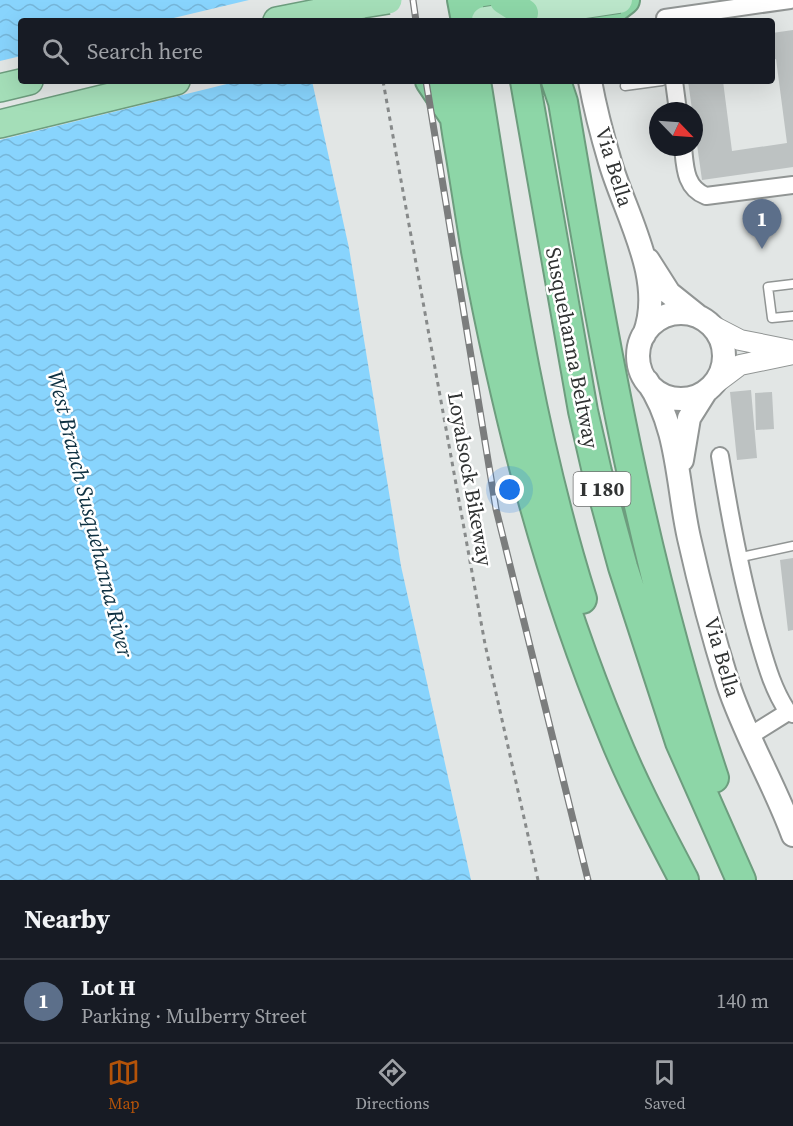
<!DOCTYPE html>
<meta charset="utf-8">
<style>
:root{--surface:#171b24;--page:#242831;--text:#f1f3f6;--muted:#9ea1a6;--line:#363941;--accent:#b45309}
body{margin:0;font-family:"Source Serif 4",serif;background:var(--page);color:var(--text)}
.compass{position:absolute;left:649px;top:102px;width:54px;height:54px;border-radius:50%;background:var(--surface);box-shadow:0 6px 24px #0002;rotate:115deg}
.you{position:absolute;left:510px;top:490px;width:21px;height:21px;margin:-15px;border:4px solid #fff;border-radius:50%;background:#1a73e8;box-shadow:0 0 0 9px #1a73e833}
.badge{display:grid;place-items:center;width:39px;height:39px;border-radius:50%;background:var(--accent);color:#fff;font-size:20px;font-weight:700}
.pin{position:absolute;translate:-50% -50px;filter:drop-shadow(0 2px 3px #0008)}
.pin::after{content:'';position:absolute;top:32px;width:21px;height:18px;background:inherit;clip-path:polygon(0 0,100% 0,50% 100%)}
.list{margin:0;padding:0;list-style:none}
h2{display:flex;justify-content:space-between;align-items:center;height:78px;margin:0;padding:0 24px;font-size:26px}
h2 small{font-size:20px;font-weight:400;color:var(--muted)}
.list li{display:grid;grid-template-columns:39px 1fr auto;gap:18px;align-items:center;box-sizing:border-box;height:84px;padding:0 24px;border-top:2px solid var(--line)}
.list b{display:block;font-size:22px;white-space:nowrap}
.list p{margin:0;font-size:20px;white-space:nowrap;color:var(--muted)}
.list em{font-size:20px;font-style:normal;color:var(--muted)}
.icon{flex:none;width:33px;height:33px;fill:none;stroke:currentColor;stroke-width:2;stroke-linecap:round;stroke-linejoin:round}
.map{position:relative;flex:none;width:793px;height:880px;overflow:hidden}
.search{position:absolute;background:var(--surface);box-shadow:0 6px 24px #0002;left:18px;right:18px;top:18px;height:66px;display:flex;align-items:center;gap:15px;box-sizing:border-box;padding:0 21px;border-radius:6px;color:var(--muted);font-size:22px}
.sheet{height:162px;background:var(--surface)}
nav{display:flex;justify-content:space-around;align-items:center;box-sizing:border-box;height:84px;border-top:2px solid var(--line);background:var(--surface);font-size:16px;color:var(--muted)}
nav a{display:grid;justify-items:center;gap:3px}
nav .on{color:var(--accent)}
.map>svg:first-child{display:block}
.water{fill:url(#water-waves)}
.pier{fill:#e2e6e5}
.building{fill:#bdc2c2}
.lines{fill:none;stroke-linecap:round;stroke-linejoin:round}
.service-casing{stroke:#919594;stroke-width:11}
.minor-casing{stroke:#919594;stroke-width:20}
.tertiary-casing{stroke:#919594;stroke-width:22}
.secondary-casing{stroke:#919594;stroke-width:26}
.trunk-casing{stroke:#6d9d7e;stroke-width:30}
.motorway-casing{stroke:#6d9d7e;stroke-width:32}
.path{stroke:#878a8a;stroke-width:3;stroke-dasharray:4.5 4.5;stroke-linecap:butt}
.service{stroke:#fff;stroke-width:8}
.minor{stroke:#fff;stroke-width:16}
.tertiary{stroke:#fff;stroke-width:20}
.secondary{stroke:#fff;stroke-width:22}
.trunk{stroke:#a4deb8;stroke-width:27}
.motorway{stroke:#8dd6a7;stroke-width:28}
.rail-casing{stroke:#7b7d7d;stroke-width:7}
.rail{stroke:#fff;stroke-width:4.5;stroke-dasharray:14;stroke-linecap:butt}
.primary-bridge-casing{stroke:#6d9d7e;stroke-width:28;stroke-linecap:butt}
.trunk-bridge-casing{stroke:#6d9d7e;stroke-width:30;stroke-linecap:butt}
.motorway-bridge-casing{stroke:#6d9d7e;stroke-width:32;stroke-linecap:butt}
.primary-bridge{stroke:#bbe6ca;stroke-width:26}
.trunk-bridge{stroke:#a4deb8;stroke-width:27}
.motorway-bridge{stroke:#8dd6a7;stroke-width:28}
.labels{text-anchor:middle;stroke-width:5;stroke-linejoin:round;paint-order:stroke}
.shield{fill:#fff;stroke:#6f7070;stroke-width:1.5}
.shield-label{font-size:20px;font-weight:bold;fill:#313333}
.street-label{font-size:21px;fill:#313333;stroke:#fff}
.water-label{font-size:22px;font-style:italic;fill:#0d3041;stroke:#fff}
</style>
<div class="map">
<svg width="793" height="880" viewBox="0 0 793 880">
<defs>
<pattern id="water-waves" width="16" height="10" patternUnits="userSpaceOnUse" patternTransform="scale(1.5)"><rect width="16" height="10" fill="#88d4fd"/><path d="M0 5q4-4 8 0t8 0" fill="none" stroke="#76b6d9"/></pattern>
</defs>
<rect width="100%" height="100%" fill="#e2e6e5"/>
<path class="water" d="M0 0H286L292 21H21V81H312L349 248 401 566 471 880H0Z"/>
<path class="pier" d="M249 0H289L295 21H161Z
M21 56V81H239L0 140V61Z"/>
<path class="building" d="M793 30V167L702 180 688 81H723L732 151 787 143 776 59 772 60V33Z
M751 390 757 458 737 460 730 392Z
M772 392 774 429 756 430 755 393Z
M793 558V630L788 631 780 560Z"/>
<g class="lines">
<g class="service-casing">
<path id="service" d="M625 86 662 81
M793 284 768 287 772 318 793 316
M737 558 793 546"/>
</g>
<g class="minor-casing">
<path id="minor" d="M665 21V18L790 0
M674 81 678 111
M683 147C685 167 685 188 706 196L793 185
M720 456C730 518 741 579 759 640 766 664 773 690 788 712
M748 737 788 712 793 714"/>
</g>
<g class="tertiary-casing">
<path id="tertiary" d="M711 325 740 340 790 350
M712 386 740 365 793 354"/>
</g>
<g class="secondary-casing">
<path id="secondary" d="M590 81C595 108 602 135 610 162 625 214 666 280 644 335
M648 260 669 293 699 317
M638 356a43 43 0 1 1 86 0a43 43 0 1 1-86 0Z
M647 381C679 427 677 485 689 538 700 587 713 636 728 684 745 736 774 783 793 835
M682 460 689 418 706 391"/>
</g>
<g class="trunk-casing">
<path id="trunk" d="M277 21 363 4
M0 88 29 81
M0 124 176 81"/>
</g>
<g class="motorway-casing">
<path id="motorway" d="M462 0 466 21
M478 0 508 21
M598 21 625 0
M430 81 455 118
M455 81C451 107 457 132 461 157 466 189 471 220 476 251 507 416 548 578 613 734 633 784 659 832 684 880
M476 81C504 255 529 431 582 599
M525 81 583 411 597 472 623 567 680 742 741 880
M556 81 563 102C602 330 640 558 714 778"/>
</g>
<path class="path" d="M383 81 485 644 538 880"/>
<use href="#service" class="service"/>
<use href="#minor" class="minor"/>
<use href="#tertiary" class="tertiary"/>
<use href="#secondary" class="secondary"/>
<use href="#trunk" class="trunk"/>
<use href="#motorway" class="motorway"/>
<g class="rail-casing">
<path id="rail" d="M413 0 416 21
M426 81 496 509 588 880"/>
</g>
<use href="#rail" class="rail"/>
<g class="primary-bridge-casing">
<path id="primary-bridge" d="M485 20 619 0"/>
</g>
<g class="trunk-bridge-casing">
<path id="trunk-bridge" d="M363 4 388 0"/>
</g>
<g class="motorway-bridge-casing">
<path id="motorway-bridge" d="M504 0 524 13"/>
</g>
<use href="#primary-bridge" class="primary-bridge"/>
<use href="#trunk-bridge" class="trunk-bridge"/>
<use href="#motorway-bridge" class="motorway-bridge"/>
</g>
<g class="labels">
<rect class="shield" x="573.5" y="472" width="57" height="34" rx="4.5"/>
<g class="shield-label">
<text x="602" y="496">I 180</text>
</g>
<g class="street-label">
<text transform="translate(614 167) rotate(73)" y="7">Via Bella</text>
<text transform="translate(572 348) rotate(79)" y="7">Susquehanna Beltway</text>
<text transform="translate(470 479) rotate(80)" y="7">Loyalsock Bikeway</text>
<text transform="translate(722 657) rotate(74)" y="7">Via Bella</text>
</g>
<g class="water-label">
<text transform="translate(91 514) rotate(76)" y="8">West Branch Susquehanna River</text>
</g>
</g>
</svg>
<svg class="compass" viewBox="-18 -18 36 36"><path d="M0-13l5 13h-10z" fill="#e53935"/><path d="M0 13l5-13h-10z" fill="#9ea1a6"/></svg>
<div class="you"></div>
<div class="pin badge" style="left:762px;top:249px;background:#5c6f8a">1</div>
<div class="search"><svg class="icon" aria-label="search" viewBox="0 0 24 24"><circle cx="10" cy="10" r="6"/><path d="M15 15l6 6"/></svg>Search here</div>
</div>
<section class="sheet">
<h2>Nearby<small></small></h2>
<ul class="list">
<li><span class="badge" style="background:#5c6f8a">1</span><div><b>Lot H</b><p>Parking · Mulberry Street</p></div><em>140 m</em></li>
</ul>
</section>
<nav>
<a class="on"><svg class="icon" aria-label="map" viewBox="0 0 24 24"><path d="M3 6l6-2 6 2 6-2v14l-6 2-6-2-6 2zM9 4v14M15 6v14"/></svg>Map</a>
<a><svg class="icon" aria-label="directions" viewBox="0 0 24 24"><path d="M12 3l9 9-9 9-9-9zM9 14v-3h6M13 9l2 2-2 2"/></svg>Directions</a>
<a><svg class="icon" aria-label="saved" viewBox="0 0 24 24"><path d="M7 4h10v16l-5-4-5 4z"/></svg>Saved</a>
</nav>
